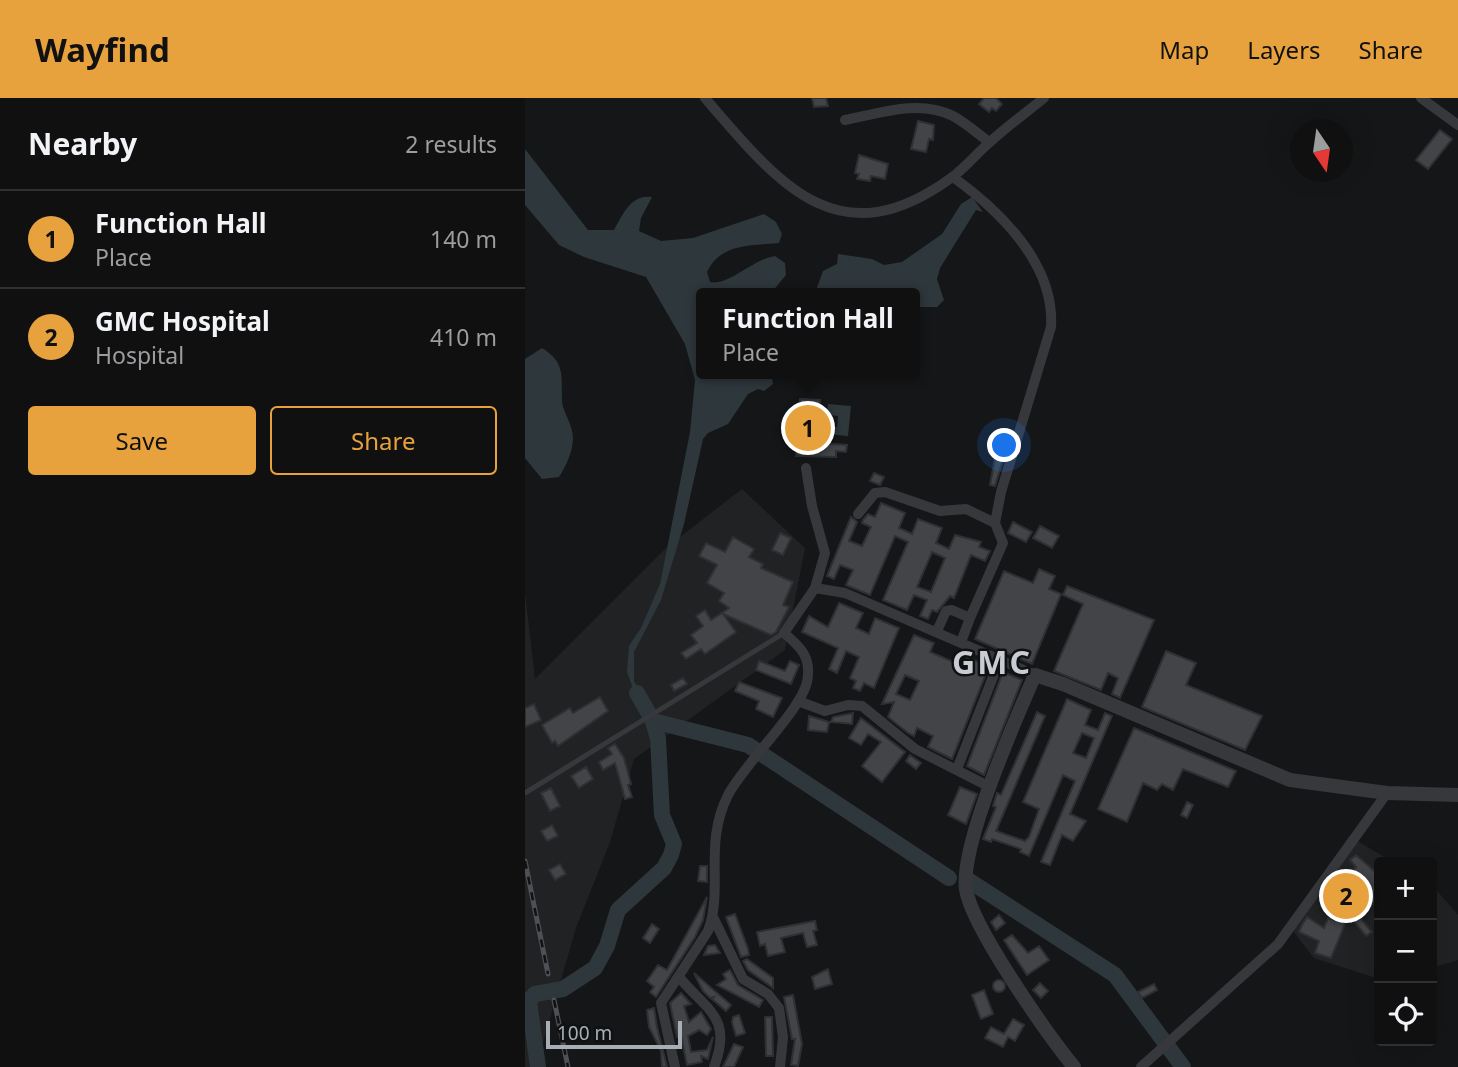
<!DOCTYPE html>
<meta charset="utf-8">
<style>
:root{--surface:#101011;--page:#19191a;--text:#f1f3f6;--muted:#9c9d9f;--line:#303031;--accent:#e8a23d}
body{margin:0;font-family:"Noto Sans",sans-serif;background:var(--page);color:var(--text)}
.controls{position:absolute;right:21px;bottom:21px;display:grid;overflow:hidden;border-radius:7px;box-shadow:0 7px 28px #0002}
.controls button{width:63px;height:63px;display:grid;place-items:center;padding:0;border:0;border-bottom:2px solid var(--line);background:var(--surface);color:var(--text);font:35px sans-serif}
.compass{position:absolute;left:765px;top:21px;width:63px;height:63px;border-radius:50%;background:var(--surface);box-shadow:0 7px 28px #0002;rotate:167deg}
.scale{position:absolute;left:21px;bottom:18px;width:136px;box-sizing:border-box;padding-left:7px;border:4px solid #a8aeb6;border-top:0;font-size:19px;line-height:24px;white-space:nowrap;color:#a8aeb6;-webkit-text-stroke:5px #101112;paint-order:stroke}
.you{position:absolute;left:480px;top:348px;width:24px;height:24px;margin:-18px;border:5px solid #fff;border-radius:50%;background:#1a73e8;box-shadow:0 0 0 10px #1a73e833}
.badge{display:grid;place-items:center;width:46px;height:46px;border-radius:50%;background:var(--accent);color:#111;font-size:23px;font-weight:700}
.pin{position:absolute;translate:-50% -50%;border:4px solid #fff;box-shadow:0 2px 7px #0006}
.popup{position:absolute;left:171px;top:190px;width:224px;height:91px;box-sizing:border-box;display:grid;place-content:center;border-radius:7px;background:var(--surface);filter:drop-shadow(0 2px 5px #0005);font-size:23px;white-space:nowrap;color:var(--muted)}
.popup b{font-size:26px;color:var(--text)}
.popup::after{content:'';position:absolute;left:50%;top:100%;margin-left:-14px;border:14px solid transparent;border-top-color:var(--surface)}
.list{margin:0;padding:0;list-style:none}
h2{display:flex;justify-content:space-between;align-items:center;height:91px;margin:0;padding:0 28px;font-size:30px}
h2 small{font-size:23px;font-weight:400;color:var(--muted)}
.list li{display:grid;grid-template-columns:46px 1fr auto;gap:21px;align-items:center;box-sizing:border-box;height:98px;padding:0 28px;border-top:2px solid var(--line)}
.list b{display:block;font-size:26px;white-space:nowrap}
.list p{margin:0;font-size:23px;white-space:nowrap;color:var(--muted)}
.list em{font-size:23px;font-style:normal;color:var(--muted)}
.actions{display:flex;gap:14px;padding:21px 28px}
.actions a{flex:1;padding:16px 0;border:2px solid var(--accent);border-radius:7px;text-align:center;font-size:24px;color:var(--accent)}
.actions .main{background:var(--accent);color:#111}
.icon{flex:none;width:38px;height:38px;fill:none;stroke:currentColor;stroke-width:2;stroke-linecap:round;stroke-linejoin:round}
.map{position:relative;flex:none;width:933px;height:969px;overflow:hidden}
header{display:flex;align-items:center;gap:42px;box-sizing:border-box;height:98px;padding:0 35px;background:var(--accent);color:#111}
header strong{font-size:33px}
nav{display:flex;gap:38px;margin-inline-start:auto;font-size:24px}
main{display:flex}
aside{flex:1;background:var(--surface)}
.map>svg:first-child{display:block}
.built{fill:#212224}
.water{fill:#2e373c}
.lines{fill:none;stroke-linecap:round;stroke-linejoin:round}
.river{stroke:#2e373c;stroke-width:16}
.building{fill:#424447;stroke:#2f3033;stroke-width:2;fill-rule:evenodd}
.service{stroke:#37383c;stroke-width:5}
.minor{stroke:#37383c;stroke-width:10}
.tertiary{stroke:#37383c;stroke-width:14}
.rail-casing{stroke:#4e5055;stroke-width:5}
.rail{stroke:#101112;stroke-width:2.5;stroke-dasharray:8;stroke-linecap:butt}
.labels{text-anchor:middle;stroke-width:5;stroke-linejoin:round;paint-order:stroke}
.district-label{font-size:32px;font-weight:bold;letter-spacing:2px;fill:#c9ccd3;stroke:#101112}
</style>
<header>
<strong>Wayfind</strong>
<nav><a>Map</a><a>Layers</a><a>Share</a></nav>
</header>
<main>
<aside>
<h2>Nearby<small>2 results</small></h2>
<ul class="list">
<li><span class="badge">1</span><div><b>Function Hall</b><p>Place</p></div><em>140 m</em></li>
<li><span class="badge">2</span><div><b>GMC Hospital</b><p>Hospital</p></div><em>410 m</em></li>
</ul>
<div class="actions"><a class="main">Save</a><a>Share</a></div>
</aside>
<div class="map">
<svg width="933" height="969" viewBox="0 0 933 969">
<rect width="100%" height="100%" fill="#151617"/>
<path class="built" d="M217 391 280 450 260 552 109 661 85 744 51 830 11 969H0V494L10 581 142 449Z
M824 738 868 764H854V881L789 860 768 833Z
M907 787 933 817V862L907 870Z"/>
<path class="water" d="M0 51 63 132H89C98 116 106 96 127 99L116 120 114 133 136 143 168 140 239 116 251 124 257 136 254 145C225 148 196 145 182 174L185 184C204 188 226 162 250 158L260 165 261 177 246 195H176V276H264L247 279 248 286 239 293 233 291 223 296 203 326 183 335 178 341 159 426 136 502 109 554V583L125 610 117 615 102 574 104 548 116 530 135 486 165 334 170 282 160 246 121 179 59 159 34 147 0 107Z
M447 99 458 114 451 112 415 170 412 181 419 202 412 209H394L390 205V195H290L298 173 312 166 313 156 347 161 359 167 377 164 417 136 436 106Z
M17 250C41 265 36 278 37 302 37 312 45 322 47 333 51 347 42 367 34 379L17 381 0 360V261Z
M303 306 326 308 323 338 300 336 301 329H312L313 318 302 317Z"/>
<g class="lines">
<path class="river" d="M128 623 223 647 424 780
M443 782 590 877 658 969
M13 969 4 903 10 896 38 891 70 870 82 848 93 812 139 770 146 757 149 746 137 717 133 641 128 623 112 595"/>
</g>
<path class="building" d="M287 0H301L303 8 289 9Z
M459 0H471L477 6 471 13 467 10 464 14 454 6Z
M393 23 409 27 408 42 404 41 401 54 386 51Z
M915 32 927 41 903 71 891 62Z
M334 57 363 66 360 81 346 78 345 83 332 81 334 76 330 75Z
M275 301 295 302 292 345 322 347 321 354 311 353V359L271 358Z
M470 360 478 362 470 388 465 387Z
M349 375 359 379 355 387 345 383Z
M356 405 380 415 374 430 387 436 393 421 417 430 411 445 424 451 430 437 456 444 454 449 465 453 460 463 446 457 429 500 425 498 412 514 407 512 403 521 395 518 402 502 389 497 382 512 358 502 383 444 370 438 345 497 321 487 328 472 315 467 309 481 302 478 326 419 332 424 324 443 337 448 346 429 337 425 338 422 343 416 350 419ZM407 454 420 460 406 494 392 489Z
M488 424 507 434 501 444 483 435Z
M515 428 534 438 527 450 508 440Z
M255 435 266 440 258 457 247 452Z
M208 439 229 451 224 459 238 466 236 470 268 484 258 507 264 509 251 534 246 537 198 516 211 534 180 556 176 551 161 561 156 555 172 545 166 537 178 528 171 518 180 512 186 522 204 510 194 503 199 495 182 485 192 467 174 458 181 445 200 454Z
M514 471 530 478 524 491 536 496 507 566 450 541 479 473 508 485Z
M542 488 629 522 595 600 587 596 593 580 583 575 576 592 529 573 558 506 538 497Z
M314 505 338 515 331 530 344 536 350 520 374 530 349 590 339 585 335 593 328 590 331 583 325 580 334 559 321 553 312 575 304 571 313 550 277 534 284 518 303 529Z
M389 537 409 545 405 554 438 568 442 559 464 568 427 661 403 649 408 638 392 630 389 638 383 635 363 619 369 604 357 606ZM380 577 394 583 385 602 371 596Z
M641 553 671 565 661 587 737 618 720 652 617 609Z
M234 563 260 573 265 563 274 567 266 586 231 572Z
M478 574 497 582 459 677 442 668Z
M158 580 162 586 149 593 146 587Z
M214 584 257 600 248 619 231 611 234 603 210 593Z
M75 599 83 613 33 648 30 643 27 645 17 627 45 610 48 615Z
M542 601 566 612 560 627 573 632 580 615 587 618 545 716 561 723 548 743 537 737 525 767 516 764 550 683 538 677 504 758 495 754 496 751 467 741 466 744 458 741 471 709 468 708 472 695 476 697 512 614 520 618 471 733 500 743 504 739 514 711 498 704ZM557 635 569 640 561 660 548 655Z
M9 606 16 622 0 629V610Z
M328 615 327 626 306 624 308 619Z
M284 618 304 624 302 634 283 632Z
M336 620 380 654 357 684 337 668 356 644 343 636 336 647 324 640Z
M609 630 711 673 703 689 658 671 648 692 637 686 632 692 618 685 602 724 573 711Z
M90 646 99 660 106 686 103 687 107 699 100 701 90 665 78 672 74 664 87 656 83 650Z
M385 657 396 665 391 671 381 663Z
M61 669 68 681 54 690 46 678Z
M435 689 452 696 441 726 423 717Z
M26 690 35 708 25 713 16 695Z
M662 704 668 707 662 720 656 717Z
M27 727 33 738 22 743 16 733Z
M831 757 854 777V810L849 805 845 808 831 793 827 797 815 784 831 769 825 762Z
M35 766 41 776 30 782 24 772Z
M175 768H182V784L173 783Z
M182 799 178 822 170 839 131 899 125 894 129 889 122 883 133 867 142 872Z
M823 805 847 834 841 838 827 821 820 826 806 860 790 855 794 843 774 834 777 827 782 819 799 830 803 820 810 822 821 813 818 809Z
M210 816 223 851 224 857 216 859 201 819Z
M474 817 480 825 471 832 466 824Z
M290 823 292 832 288 833 292 847 282 849 278 835 256 840 260 854 243 858 240 846 235 848 232 834Z
M127 826 134 831 125 845 118 840Z
M487 837 503 855 514 848 524 862 502 877 479 842Z
M190 847 195 855 179 857 183 848Z
M222 861 248 880V890L223 872 218 863Z
M303 871 307 886 290 891 287 879Z
M205 872 213 887 238 902 234 909 192 887 201 881 198 876Z
M169 875 206 907 201 913 187 901 189 899 185 900 178 893Z
M468 888a6 6 0 1 1 12 0a6 6 0 1 1-12 0Z
M515 885 523 893 516 900 508 892Z
M629 886 632 892 617 900 613 894Z
M459 892 468 916 456 921 447 897Z
M156 895 166 906 159 908 164 924 176 914 186 931 182 937 174 932 163 938 166 954 182 952 188 939 183 961 176 958 177 964 162 967 156 937 152 939 145 905Z
M268 897 277 946 273 968 266 967 270 941H267L259 899Z
M129 910 132 929 142 969H137L136 953 124 929 122 912Z
M214 917 220 935 211 938 207 924 208 919Z
M240 919H247L248 958H241Z
M488 921 499 927 490 943 483 939 478 949 460 940 466 929 479 936Z
M209 946 218 949 209 969H198Z"/>
<g class="lines">
<path class="service" d="M0 695 259 535"/>
<path class="minor" d="M180 0C254 86 313 162 426 80 440 70 452 55 465 44 482 28 501 15 519 0
M896 0 933 27
M320 22C355 15 395 1 428 18 441 25 453 36 464 44
M428 79C475 113 530 166 526 229L476 394 470 425 478 445 445 520
M333 416 350 395 360 394 415 413 441 411 470 425
M290 490 320 495 510 577
M412 533 421 513 427 512 445 520 436 544
M273 603 300 613 323 607 337 608 390 651 465 689
M432 671 475 561
M188 819 218 881 243 896 254 910 258 939 255 969
M154 879C182 913 208 919 189 969
M150 969 136 905 183 833C199 790 178 747 203 697 220 665 276 612 282 584 287 560 276 549 259 535L290 490 300 455 287 408 281 370
M616 969 753 846 862 695"/>
<path class="tertiary" d="M549 969C523 937 446 828 441 791 435 748 491 620 510 577L538 586 765 682 862 695 933 697"/>
<g class="rail-casing">
<path id="rail" d="M0 763 23 876
M29 902 43 969"/>
</g>
<use href="#rail" class="rail"/>
</g>
<g class="labels">
<g class="district-label">
<text x="467" y="576">GMC</text>
</g>
</g>
</svg>
<div class="controls">
<button>+</button>
<button>−</button>
<button><svg class="icon" aria-label="locate" viewBox="0 0 24 24"><circle cx="12" cy="12" r="6"/><path d="M12 2v4M12 18v4M2 12h4M18 12h4"/></svg></button>
</div>
<svg class="compass" viewBox="-18 -18 36 36"><path d="M0-13l5 13h-10z" fill="#e53935"/><path d="M0 13l5-13h-10z" fill="#9c9d9f"/></svg>
<div class="scale">100 m</div>
<div class="you"></div>
<div class="pin badge" style="left:283px;top:330px">1</div>
<div class="popup"><b>Function Hall</b>Place</div>
<div class="pin badge" style="left:821px;top:798px">2</div>
</div>
</main>
